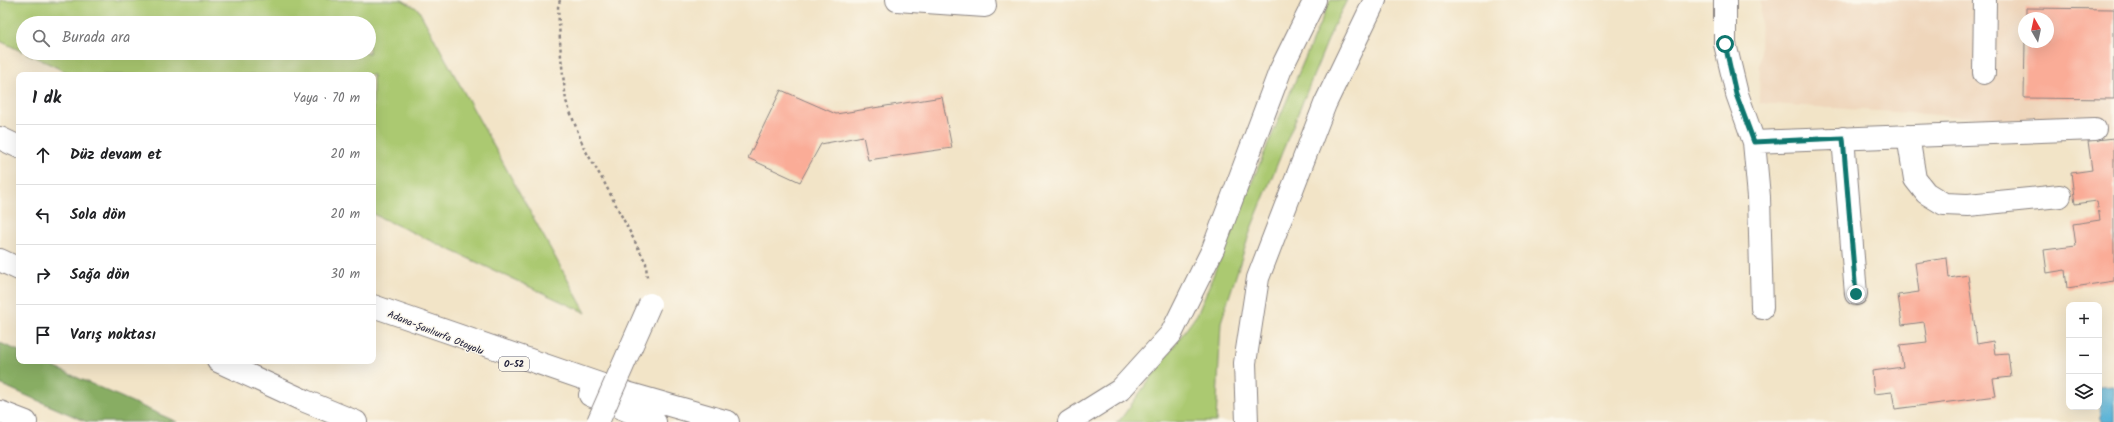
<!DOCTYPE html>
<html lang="tr">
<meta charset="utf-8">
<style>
:root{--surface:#fff;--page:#f6f6f6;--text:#202124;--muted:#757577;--line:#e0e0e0}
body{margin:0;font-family:Kalam,sans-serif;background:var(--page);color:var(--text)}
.controls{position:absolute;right:12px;bottom:12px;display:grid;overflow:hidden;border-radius:8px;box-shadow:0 4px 16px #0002}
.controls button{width:36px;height:36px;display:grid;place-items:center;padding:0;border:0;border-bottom:1px solid var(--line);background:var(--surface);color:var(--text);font:20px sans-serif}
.compass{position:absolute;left:2018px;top:12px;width:36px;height:36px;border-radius:50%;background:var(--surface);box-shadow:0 4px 16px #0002;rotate:351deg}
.stop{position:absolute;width:12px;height:12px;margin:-9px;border:3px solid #0f766e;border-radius:50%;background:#fff}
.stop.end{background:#0f766e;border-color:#fff;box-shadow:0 1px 4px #0008}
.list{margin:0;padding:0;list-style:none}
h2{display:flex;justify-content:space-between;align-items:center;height:52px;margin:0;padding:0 16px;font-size:17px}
h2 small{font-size:13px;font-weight:400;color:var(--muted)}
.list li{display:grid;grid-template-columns:26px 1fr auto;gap:12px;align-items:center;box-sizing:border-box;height:60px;padding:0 16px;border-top:1px solid var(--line)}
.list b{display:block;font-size:15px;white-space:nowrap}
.list em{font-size:13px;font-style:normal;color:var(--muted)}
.icon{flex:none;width:22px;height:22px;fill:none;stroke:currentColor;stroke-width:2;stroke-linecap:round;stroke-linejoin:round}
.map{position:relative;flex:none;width:2114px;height:422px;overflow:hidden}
.search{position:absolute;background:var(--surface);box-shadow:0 4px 16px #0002;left:16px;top:16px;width:360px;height:44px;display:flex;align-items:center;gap:10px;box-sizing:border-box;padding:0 14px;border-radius:22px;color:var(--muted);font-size:15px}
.panel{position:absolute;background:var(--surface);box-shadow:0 4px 16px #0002;left:16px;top:72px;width:360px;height:292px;border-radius:8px}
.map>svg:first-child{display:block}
.built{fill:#efd6bb;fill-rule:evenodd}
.green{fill:#abc971;stroke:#667656}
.forest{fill:#88ad63;stroke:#55684f}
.water{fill:#5bb5d9;stroke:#3e6c8a}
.building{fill:#faac97}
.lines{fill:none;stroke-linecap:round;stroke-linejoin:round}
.minor-casing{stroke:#8a8381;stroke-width:24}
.major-casing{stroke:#8a8381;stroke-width:24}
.highway-casing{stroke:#8a8381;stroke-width:24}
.path{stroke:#8a8381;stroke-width:2.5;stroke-dasharray:3 3;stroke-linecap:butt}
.minor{stroke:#fff;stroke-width:22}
.major{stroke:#fff;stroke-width:22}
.highway{stroke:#fff;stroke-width:22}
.minor-bridge-casing{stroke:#8a8381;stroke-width:24;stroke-linecap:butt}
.minor-bridge{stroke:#fff;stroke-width:22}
.route{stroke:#0f766e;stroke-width:5}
.labels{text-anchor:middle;stroke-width:3;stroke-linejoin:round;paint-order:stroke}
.shield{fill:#fbf7ec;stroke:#636270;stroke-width:1}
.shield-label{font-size:9px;font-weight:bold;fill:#22223b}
.street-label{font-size:10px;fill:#22223b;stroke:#fbf7ec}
</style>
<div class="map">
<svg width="2114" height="422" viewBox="0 0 2114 422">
<rect width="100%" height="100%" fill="#fbf7ec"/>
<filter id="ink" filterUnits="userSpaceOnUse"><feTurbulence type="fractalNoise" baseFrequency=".025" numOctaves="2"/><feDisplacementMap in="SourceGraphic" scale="8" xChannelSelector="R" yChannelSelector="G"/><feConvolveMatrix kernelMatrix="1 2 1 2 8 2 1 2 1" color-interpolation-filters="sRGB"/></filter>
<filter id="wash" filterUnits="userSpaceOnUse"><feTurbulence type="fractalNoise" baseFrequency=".012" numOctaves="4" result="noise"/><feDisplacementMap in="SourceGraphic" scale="16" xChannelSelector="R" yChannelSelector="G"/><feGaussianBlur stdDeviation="0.9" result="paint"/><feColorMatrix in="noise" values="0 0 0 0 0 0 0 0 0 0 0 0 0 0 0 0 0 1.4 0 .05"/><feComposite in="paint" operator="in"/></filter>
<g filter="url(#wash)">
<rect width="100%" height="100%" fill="#f2e4c7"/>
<path class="built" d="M1761 0H2114V127L1759 103ZM2024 18H2048V42H2024Z"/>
<path class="green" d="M0 0H402L418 9 586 313 373 214V75H73L26 53H369V23H23V52L0 41Z
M1330 0H1347L1334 25 1252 226 1221 322 1216 422H1116L1120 420 1198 313 1236 219Z"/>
<path class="forest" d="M0 343 19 351V361H40L177 422H87L0 384Z"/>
<path class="water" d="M2114 386V422H2101L2099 387Z"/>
<g id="blocks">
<path class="building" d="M2026 8 2114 9V99L2024 98 2025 42H2048V18H2026Z
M781 90 836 114 942 97 952 148 868 160 863 136 821 144 800 182 748 158Z
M2114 138V281L2067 288 2065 270 2047 273 2044 250 2076 246 2073 224 2100 220 2097 201 2075 204 2071 173 2092 170 2088 141Z
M1947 258 1949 278 1968 275 1977 344 1993 341 1995 354 2008 353 2011 377 1993 379 1996 396 1895 409 1892 392 1874 394 1872 371 1903 367 1900 345 1927 342 1924 322 1902 325 1898 295 1919 292 1915 263Z"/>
</g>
</g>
<g filter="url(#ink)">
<use href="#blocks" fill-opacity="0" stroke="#8a8381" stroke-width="1"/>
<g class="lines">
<g class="minor-casing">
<path id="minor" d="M897 0 985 6 984 0
M1725 0V44L1737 94 1754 142 1759 197 1762 308
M1984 73 1985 0
M1908 136 1915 179 1926 193 1944 204 1968 205 2060 196
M1843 138 1856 294
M1754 142 2095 129"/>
</g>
<g class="major-casing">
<path id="major" d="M0 412 26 422"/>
</g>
<g class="highway-casing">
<path id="highway" d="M0 138 19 147
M0 260 19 269
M373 306 620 391 728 422
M218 361 305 401 356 422
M590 395 655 422
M1069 422 1120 390 1171 334 1213 249 1280 71 1315 0
M1247 422 1245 363 1258 278 1325 104 1375 0"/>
</g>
<path class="path" d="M560 0 558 7 561 57 566 101 584 148 604 182 646 263 647 278"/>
<use href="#minor" class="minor"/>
<use href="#major" class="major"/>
<use href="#highway" class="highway"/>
<g class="minor-bridge-casing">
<path id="minor-bridge" d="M598 422 650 304"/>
</g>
<use href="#minor-bridge" class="minor-bridge"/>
</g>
</g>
<g class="lines" filter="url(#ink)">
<path class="route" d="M1725 44 1736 94 1754 142 1843 138 1856 294"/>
</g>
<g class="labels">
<rect class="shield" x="499" y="357" width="30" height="14" rx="3"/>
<g class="shield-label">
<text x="514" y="367">O-52</text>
</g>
<g class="street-label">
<text transform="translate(436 332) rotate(22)" y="4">Adana-Şanlıurfa Otoyolu</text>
</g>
</g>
</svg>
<div class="controls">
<button>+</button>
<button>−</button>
<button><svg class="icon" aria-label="layers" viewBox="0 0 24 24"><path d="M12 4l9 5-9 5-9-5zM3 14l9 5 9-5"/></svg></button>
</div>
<svg class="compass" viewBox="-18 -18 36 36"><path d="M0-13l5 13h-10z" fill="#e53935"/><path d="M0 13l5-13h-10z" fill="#757577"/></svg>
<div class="stop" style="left:1725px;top:44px"></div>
<div class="stop end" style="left:1856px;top:294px"></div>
<div class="search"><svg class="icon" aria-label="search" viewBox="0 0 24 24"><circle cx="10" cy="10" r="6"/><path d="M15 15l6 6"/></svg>Burada ara</div>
<section class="panel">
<h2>1 dk<small>Yaya · 70 m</small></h2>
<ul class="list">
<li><svg class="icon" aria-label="ahead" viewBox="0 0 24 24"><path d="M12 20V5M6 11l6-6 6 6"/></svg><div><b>Düz devam et</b></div><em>20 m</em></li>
<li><svg class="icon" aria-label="left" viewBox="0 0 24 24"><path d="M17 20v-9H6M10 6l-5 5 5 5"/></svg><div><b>Sola dön</b></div><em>20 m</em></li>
<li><svg class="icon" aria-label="right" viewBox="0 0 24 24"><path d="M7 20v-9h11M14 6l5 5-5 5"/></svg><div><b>Sağa dön</b></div><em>30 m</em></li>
<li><svg class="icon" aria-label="arrive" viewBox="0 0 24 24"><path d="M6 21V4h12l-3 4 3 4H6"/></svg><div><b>Varış noktası</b></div></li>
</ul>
</section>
</div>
